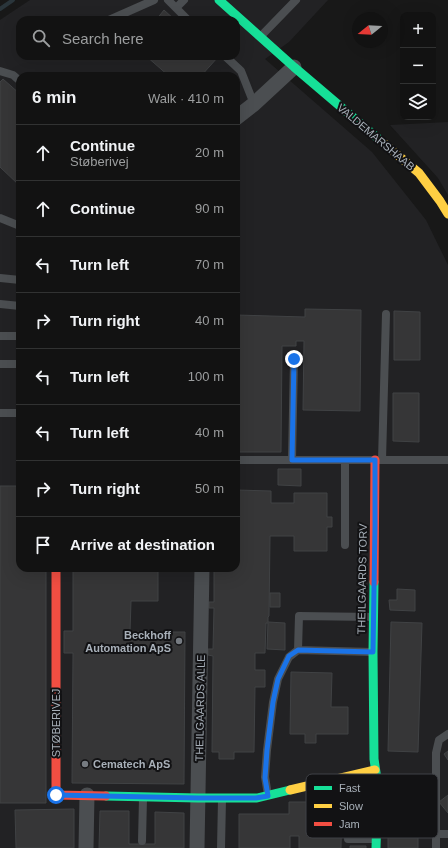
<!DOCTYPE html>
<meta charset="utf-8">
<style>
:root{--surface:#121212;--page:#1f2020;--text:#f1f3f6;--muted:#9c9e9f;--line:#313232}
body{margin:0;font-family:Helvetica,sans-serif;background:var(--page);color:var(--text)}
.controls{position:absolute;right:12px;top:12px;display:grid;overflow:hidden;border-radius:8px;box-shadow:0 4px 16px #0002}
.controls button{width:36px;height:36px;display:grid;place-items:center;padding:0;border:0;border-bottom:1px solid var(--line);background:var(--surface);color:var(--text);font:20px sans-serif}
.compass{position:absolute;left:352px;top:12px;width:36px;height:36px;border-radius:50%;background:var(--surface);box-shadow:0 4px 16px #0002;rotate:252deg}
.stop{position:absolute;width:12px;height:12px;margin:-9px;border:3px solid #1a73e8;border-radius:50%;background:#fff}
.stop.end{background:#1a73e8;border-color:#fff;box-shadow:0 1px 4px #0008}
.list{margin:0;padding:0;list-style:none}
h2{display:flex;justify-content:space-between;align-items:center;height:52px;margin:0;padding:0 16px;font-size:17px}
h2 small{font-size:13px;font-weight:400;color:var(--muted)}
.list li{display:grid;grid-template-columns:26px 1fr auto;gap:12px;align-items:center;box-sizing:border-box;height:56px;padding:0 16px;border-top:1px solid var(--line)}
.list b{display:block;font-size:15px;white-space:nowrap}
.list p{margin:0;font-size:13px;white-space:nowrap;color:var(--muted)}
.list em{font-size:13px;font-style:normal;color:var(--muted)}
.icon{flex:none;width:22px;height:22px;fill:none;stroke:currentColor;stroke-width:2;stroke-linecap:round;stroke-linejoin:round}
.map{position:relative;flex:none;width:448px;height:848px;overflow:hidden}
.search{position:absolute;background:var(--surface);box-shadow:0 4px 16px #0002;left:16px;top:16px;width:224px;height:44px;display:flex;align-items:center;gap:10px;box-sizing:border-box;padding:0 14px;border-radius:12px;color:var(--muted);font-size:15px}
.panel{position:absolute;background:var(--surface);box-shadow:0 4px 16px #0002;left:16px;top:72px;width:224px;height:500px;border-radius:12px}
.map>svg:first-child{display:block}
.built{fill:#222224;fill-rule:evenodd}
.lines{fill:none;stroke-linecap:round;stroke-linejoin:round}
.stream{stroke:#2a353b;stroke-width:4}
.building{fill:#363637;stroke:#404244}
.lane{stroke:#4b4e51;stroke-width:8}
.street{stroke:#4b4e51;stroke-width:15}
.fast{stroke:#16e098;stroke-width:9}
.slow{stroke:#ffcf43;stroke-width:9}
.jam{stroke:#f24e42;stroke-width:9}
.route{stroke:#1a73e8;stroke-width:5}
.poi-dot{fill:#767b81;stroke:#121214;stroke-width:1.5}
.labels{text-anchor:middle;stroke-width:4;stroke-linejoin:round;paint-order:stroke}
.street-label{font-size:11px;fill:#a8b0b9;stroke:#121214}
.poi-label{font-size:11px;font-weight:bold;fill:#a8b0b9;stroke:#121214;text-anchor:end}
.key{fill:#121214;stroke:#3f4146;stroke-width:1}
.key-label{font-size:11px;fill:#a8b0b9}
</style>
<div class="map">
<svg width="448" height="848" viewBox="0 0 448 848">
<rect width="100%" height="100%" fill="#181818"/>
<path class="built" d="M30 0H328L289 42 265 59 372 152 426 220 448 265V848H0V20ZM20 20H236V56H20ZM20 76H236V568H20Z
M448 122V195L438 178 390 125Z"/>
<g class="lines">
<path class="stream" d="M0 9 13 0"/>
</g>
<path class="building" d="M164 10 175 20H156Z
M146 56H216L218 57 201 76H169Z
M3 79 20 94V186L0 167V82Z
M305 309 361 310 360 411 303 410 304 341H296V346H282L281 452H236V315L305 317Z
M394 311 420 312V360H394Z
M393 393H419V442L393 441Z
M278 469H301V486L278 485Z
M0 486H20V568H46V803H0Z
M236 490 271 491V503H294V493H327V517H332V527H327V551H294V536H270L269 616 268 617V622L285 623V650L267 649 268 623H266L265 653H255V670H265V687H255L254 752H234V759H219V752H212L213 656 208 655V649H213L214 608H209V602H214V568H236Z
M73 568H158V601H131L130 632H185L184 784 72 783 73 653H64V631H73Z
M397 589 415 590V611L390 610 389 600H397Z
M270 593H280V607H270Z
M391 622 422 623 418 752 388 751Z
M291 672 332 673 331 707H348V734H316V743H305V734H290Z
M448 751V760L444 754Z
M388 783H418V848H388Z
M316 793 342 794 341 848H299V836H290V848H239V814H289V802H316Z
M448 795V813L439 802Z
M74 809V848H16L15 810Z
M100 811H129V844H155V812L184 813V848H99Z
M350 846H366V848H350Z"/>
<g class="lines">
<path class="lane" d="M168 0 188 20
M176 8 184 0
M109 20 154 0
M261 36 296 0
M225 56 241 71 254 104
M0 71 13 75 20 81
M0 218 20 226
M0 278 20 280
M0 304 20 306
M0 336H20
M0 364H20
M0 413H20
M236 460H448
M292 460 294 359
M345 460V545
M382 460 386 314
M298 650 299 616 373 617
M268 795 265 777 267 750 273 702 278 679 289 657 298 650 372 652
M348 808 377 807
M436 834H448
M348 839H375
M142 841 143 798
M221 848 222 799
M436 848V753L439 740 448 734"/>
<path class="street" d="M236 118 254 104 294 67
M86 848 87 795
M197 848 202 568"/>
<path class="fast" d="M219 0 294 67 381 141
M374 582 373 652 374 759 378 786 376 848
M106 796 198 798H257L290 790"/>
<path class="slow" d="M381 141 419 173 440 201 448 214
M290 790 375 770"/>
<path class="jam" d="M56 568V795L106 796
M374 582 375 460"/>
</g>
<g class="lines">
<path class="route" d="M56 795 198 798H256L268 796 265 778 267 750 273 702 278 679 289 656 298 650 373 652 375 526V460H292L294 359"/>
</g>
<g class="poi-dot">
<circle cx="179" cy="641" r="4"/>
<circle cx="85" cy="764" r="4"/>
</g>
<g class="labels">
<g class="street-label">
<text transform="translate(376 137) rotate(40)" y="4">VALDEMARSHAAB</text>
<text transform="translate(362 579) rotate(-89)" y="4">THEILGAARDS TORV</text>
<text transform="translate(200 708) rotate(-89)" y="4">THEILGAARDS ALLE</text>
<text transform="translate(56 723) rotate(-90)" y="4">STØBERIVEJ</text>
</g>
<g class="poi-label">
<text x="171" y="639">Beckhoff<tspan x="171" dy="13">Automation ApS</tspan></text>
<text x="93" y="768" text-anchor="start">Cematech ApS</text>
</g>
</g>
<rect x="306" y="774" width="132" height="64" rx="6" class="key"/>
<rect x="314" y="786" width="18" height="4" fill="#16e098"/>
<rect x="314" y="804" width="18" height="4" fill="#ffcf43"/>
<rect x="314" y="822" width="18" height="4" fill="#f24e42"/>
<g class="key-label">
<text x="339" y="792">Fast</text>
<text x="339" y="810">Slow</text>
<text x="339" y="828">Jam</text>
</g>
</svg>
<div class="controls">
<button>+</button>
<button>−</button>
<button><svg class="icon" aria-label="layers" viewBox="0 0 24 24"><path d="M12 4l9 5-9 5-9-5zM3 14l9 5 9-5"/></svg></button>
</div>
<svg class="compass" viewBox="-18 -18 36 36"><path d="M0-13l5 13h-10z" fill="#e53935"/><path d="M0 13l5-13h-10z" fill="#9c9e9f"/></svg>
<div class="stop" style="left:56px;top:795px"></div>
<div class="stop end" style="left:294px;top:359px"></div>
<div class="search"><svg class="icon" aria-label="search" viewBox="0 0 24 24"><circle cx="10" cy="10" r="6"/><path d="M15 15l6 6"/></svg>Search here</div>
<section class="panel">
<h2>6 min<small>Walk · 410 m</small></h2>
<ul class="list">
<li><svg class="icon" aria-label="ahead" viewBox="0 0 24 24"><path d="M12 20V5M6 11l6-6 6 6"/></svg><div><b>Continue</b><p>Støberivej</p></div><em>20 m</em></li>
<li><svg class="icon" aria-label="ahead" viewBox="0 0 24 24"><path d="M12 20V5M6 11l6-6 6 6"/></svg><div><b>Continue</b></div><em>90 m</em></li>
<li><svg class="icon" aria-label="left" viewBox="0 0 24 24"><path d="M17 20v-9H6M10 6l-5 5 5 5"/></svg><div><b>Turn left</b></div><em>70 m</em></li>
<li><svg class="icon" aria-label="right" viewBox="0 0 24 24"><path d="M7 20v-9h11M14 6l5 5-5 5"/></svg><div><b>Turn right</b></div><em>40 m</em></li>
<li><svg class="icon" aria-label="left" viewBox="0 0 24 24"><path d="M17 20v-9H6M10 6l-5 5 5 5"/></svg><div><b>Turn left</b></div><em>100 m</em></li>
<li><svg class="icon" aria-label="left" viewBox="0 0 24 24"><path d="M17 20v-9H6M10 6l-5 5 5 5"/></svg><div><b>Turn left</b></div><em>40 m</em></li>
<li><svg class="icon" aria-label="right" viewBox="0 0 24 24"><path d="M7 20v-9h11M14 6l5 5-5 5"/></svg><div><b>Turn right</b></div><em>50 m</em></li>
<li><svg class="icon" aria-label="arrive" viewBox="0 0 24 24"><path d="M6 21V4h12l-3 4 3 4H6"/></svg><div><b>Arrive at destination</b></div></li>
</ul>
</section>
</div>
